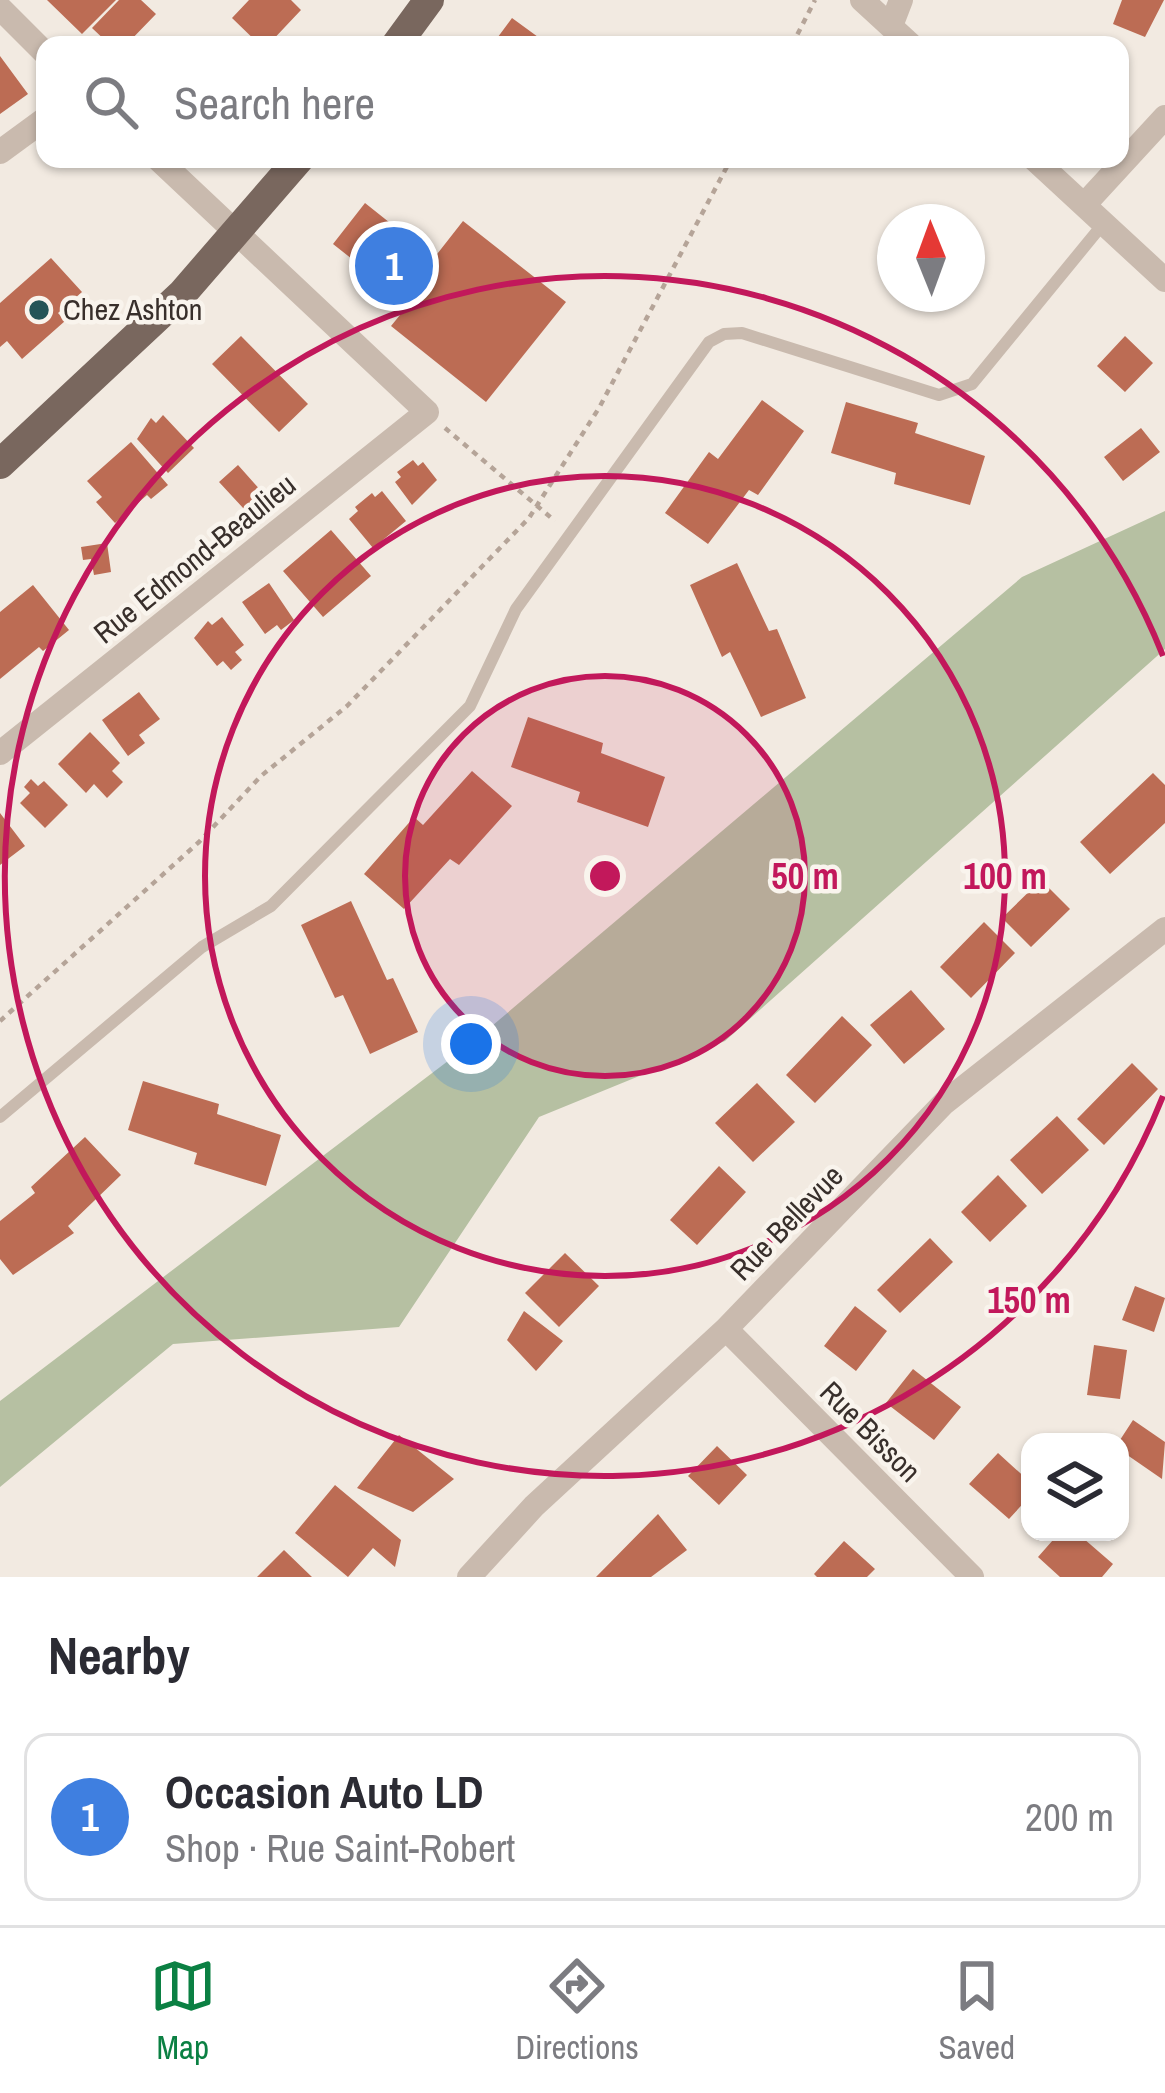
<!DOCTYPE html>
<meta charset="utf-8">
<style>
:root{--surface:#fff;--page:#f2f2f3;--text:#2b2b33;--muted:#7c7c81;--line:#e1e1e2;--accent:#0b8043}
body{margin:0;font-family:"Archivo Narrow",sans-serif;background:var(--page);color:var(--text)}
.controls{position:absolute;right:36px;bottom:36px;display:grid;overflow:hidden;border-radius:24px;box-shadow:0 3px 9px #0004}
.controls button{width:108px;height:108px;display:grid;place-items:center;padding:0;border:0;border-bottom:3px solid var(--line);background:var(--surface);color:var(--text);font:60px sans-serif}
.compass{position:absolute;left:877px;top:204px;width:108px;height:108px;border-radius:50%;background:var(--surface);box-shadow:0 3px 9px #0004;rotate:359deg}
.you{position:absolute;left:471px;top:1044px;width:42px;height:42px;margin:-30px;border:9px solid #fff;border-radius:50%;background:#1a73e8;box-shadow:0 0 0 18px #1a73e833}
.badge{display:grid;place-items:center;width:78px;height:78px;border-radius:50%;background:var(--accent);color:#fff;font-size:39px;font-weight:700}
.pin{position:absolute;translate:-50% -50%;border:6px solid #fff;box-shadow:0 3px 12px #0006}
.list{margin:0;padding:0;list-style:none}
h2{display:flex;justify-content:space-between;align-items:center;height:156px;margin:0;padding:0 48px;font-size:51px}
h2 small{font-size:39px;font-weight:400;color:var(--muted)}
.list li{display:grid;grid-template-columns:78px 1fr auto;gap:36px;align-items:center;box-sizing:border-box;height:168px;margin:0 24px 24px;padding:0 24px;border:3px solid var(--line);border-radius:24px}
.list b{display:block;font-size:45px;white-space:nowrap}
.list p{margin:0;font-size:39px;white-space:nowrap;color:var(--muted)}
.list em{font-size:39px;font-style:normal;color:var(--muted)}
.icon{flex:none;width:66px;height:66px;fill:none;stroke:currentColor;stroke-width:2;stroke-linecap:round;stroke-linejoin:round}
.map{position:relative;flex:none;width:1165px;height:1577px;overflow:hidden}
.search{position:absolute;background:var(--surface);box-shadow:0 3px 9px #0004;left:36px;right:36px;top:36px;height:132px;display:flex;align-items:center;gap:30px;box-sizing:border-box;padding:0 42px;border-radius:24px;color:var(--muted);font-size:45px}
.sheet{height:348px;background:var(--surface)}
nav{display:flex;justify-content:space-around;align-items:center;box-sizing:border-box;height:168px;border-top:3px solid var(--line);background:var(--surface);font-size:33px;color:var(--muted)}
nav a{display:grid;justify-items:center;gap:6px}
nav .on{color:var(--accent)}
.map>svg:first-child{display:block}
.green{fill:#b6c0a2}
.building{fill:#bc6c54}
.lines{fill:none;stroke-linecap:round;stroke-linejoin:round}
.path{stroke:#b5a498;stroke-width:4.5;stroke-dasharray:6 6;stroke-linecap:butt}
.lane{stroke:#c9baae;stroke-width:12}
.street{stroke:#c9baae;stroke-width:24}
.primary{stroke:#79675e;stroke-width:30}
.ring{fill:none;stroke:#c2185b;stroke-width:6}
.poi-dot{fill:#245457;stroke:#f9f4ed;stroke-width:4.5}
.labels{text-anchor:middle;stroke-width:9;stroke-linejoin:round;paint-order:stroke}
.poi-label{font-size:30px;fill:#382f2b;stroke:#f9f4ed;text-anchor:start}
.street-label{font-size:30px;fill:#382f2b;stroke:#f9f4ed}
.centre{fill:#c2185b;stroke:#f9f4ed;stroke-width:6}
.ring-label{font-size:36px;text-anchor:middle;font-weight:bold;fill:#c2185b;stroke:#f9f4ed;stroke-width:9;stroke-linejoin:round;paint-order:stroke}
</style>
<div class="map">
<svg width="1165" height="1577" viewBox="0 0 1165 1577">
<rect width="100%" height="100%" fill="#f2eae1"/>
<path class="green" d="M1165 511V649L725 1041 539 1117 399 1327 173 1344 0 1487V1401L473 1042 1022 577Z"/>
<path class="building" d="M47 0H116L82 34Z
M119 0H141L156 14 126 45H110L92 28Z
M249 0H291L301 10 268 45H260L232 18Z
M1122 0H1164L1145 37 1113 24Z
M512 18 549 45H492Z
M0 56 28 94 0 114Z
M365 203 434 258 463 221 566 302 486 402 391 326 409 304 333 244Z
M51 258 82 292 58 313 65 321 22 359 7 341 0 347V303Z
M241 336 308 404 279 432 212 364Z
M1125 336 1153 363 1125 392 1097 366Z
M762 400 804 431 758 495 749 490 708 544 665 513 709 452 718 459Z
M846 402 918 423 915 433 985 456 970 505 894 484 896 473 831 453Z
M163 415 194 448 168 473 137 439 151 418 156 423Z
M1141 428 1160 452 1123 481 1104 457Z
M131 442 168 485 151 499 147 495 115 523 96 502 102 497 87 481Z
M413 460 418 466 423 462 437 480 412 505 395 482 401 477 397 472Z
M238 465 263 493 244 509 219 482Z
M382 491 406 521 373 548 349 519 358 511 355 507 372 493 375 497Z
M331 530 371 576 323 617 283 571Z
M107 543 111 572 94 575 91 559 83 560 81 547Z
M737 563 769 631 777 629 806 698 761 717 730 652 722 657 690 585Z
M269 583 294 620 281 630 277 625 265 634 242 602Z
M33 585 69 630 43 651 39 647 0 679V612Z
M222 617 244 645 235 652 242 660 231 670 223 661 217 666 194 638 208 621 212 625Z
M139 692 160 719 139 735 145 743 128 756 102 720Z
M528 717 603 743 601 753 665 777 648 827 577 802 580 792 511 767Z
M90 732 120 763 112 771 123 782 107 798 94 784 86 793 58 764Z
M472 771 512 806 459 865 450 859 404 909 364 874 414 817 423 825Z
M1153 773 1165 785V823L1110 874 1080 842Z
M31 779 38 786 44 781 68 805 45 828 20 803 30 793 24 787Z
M0 813 25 846 0 865Z
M1041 880 1070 909 1031 947 1002 918Z
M351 901 387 980 393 978 418 1032 370 1054 343 995 335 998 301 925Z
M984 922 1015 953 971 998 940 967Z
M911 990 945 1029 904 1064 870 1025Z
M842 1016 872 1045 815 1103 786 1075Z
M1132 1063 1158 1089 1104 1145 1077 1119Z
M143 1081 219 1104 217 1114 281 1135 266 1186 194 1164 197 1153 128 1130Z
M757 1083 795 1122 753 1162 715 1123Z
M1057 1116 1089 1150 1042 1194 1010 1160Z
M85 1137 121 1175 68 1226 74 1233 13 1275 0 1259V1221L35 1193 31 1187Z
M719 1166 746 1192 697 1245 670 1220Z
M998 1175 1027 1206 990 1242 961 1212Z
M930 1238 953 1262 900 1313 877 1290Z
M565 1253 599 1286 559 1327 525 1293Z
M1135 1286 1165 1298 1154 1332 1122 1320Z
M855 1306 887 1331 856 1371 824 1346Z
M524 1311 563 1341 536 1371 507 1340Z
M1094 1345 1127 1350 1120 1399 1087 1395Z
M913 1369 961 1407 934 1440 886 1403Z
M1133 1420 1165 1442 1162 1479 1120 1450V1440Z
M399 1435 454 1479 413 1512 357 1488Z
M717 1446 747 1475 719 1505 688 1476Z
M998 1453 1030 1482V1496L1009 1519 969 1484Z
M335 1485 401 1540 395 1567 373 1548 348 1577 295 1533Z
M658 1514 687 1550 651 1577H596Z
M1060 1532H1076L1113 1564 1102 1577H1060L1038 1557Z
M844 1541 875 1569 867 1577H817L814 1574Z
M284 1550 312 1577H257Z"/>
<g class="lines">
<path class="path" d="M792 45 815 0
M445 428 555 521
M0 1021 199 842 261 776 347 706 529 518 599 408 731 159"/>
<path class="lane" d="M0 1117 202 947 271 906 470 706 516 609 709 342 724 334 742 333 939 395 972 384 1103 224"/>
<path class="street" d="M862 0 911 45
M0 8 45 53
M891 26 901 0
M0 152 45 119
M1034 159 1165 280
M1084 205 1165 117
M0 753 427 412 158 159
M726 1329 972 1577
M469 1577 534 1506 726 1329 944 1103 1165 929"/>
<path class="primary" d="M396 45 429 0
M0 464 182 294 299 159"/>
</g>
<circle cx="605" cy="876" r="200" fill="#c2185b" fill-opacity=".12"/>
<g class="ring">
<circle cx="605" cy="876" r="200"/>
<circle cx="605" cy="876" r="400"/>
<path d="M1163 1096A600 600 0 1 1 1163 656"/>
</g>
<circle class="poi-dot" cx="39" cy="310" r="12"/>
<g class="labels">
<g class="poi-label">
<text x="63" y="320">Chez Ashton</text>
</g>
<g class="street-label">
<text transform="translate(195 559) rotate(-39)" y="10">Rue Edmond-Beaulieu</text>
<text transform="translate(787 1223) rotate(-46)" y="10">Rue Bellevue</text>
<text transform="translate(870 1432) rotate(45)" y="10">Rue Bisson</text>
</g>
</g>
<circle cx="605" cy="876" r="18" class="centre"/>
<g class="ring-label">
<text x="805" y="889">50 m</text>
<text x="1005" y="889">100 m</text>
<text x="1029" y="1313">150 m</text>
</g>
</svg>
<div class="controls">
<button><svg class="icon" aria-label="layers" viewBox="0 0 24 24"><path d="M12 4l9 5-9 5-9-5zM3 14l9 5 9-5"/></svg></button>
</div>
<svg class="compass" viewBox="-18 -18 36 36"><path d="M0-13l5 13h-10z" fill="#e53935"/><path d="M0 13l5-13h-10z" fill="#7c7c81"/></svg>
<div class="you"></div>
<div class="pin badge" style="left:394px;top:266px;background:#3f7fe0">1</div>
<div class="search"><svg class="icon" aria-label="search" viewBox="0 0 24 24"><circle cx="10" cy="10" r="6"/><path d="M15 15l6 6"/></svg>Search here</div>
</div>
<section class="sheet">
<h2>Nearby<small></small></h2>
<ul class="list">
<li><span class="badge" style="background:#3f7fe0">1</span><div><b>Occasion Auto LD</b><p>Shop · Rue Saint-Robert</p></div><em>200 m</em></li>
</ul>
</section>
<nav>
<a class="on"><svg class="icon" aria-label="map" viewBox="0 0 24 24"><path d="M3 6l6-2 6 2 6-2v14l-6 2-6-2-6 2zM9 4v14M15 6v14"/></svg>Map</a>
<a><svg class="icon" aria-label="directions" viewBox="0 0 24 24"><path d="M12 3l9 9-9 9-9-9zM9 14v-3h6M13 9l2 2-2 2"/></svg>Directions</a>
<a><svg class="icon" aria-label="saved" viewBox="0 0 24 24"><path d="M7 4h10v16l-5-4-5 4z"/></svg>Saved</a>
</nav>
